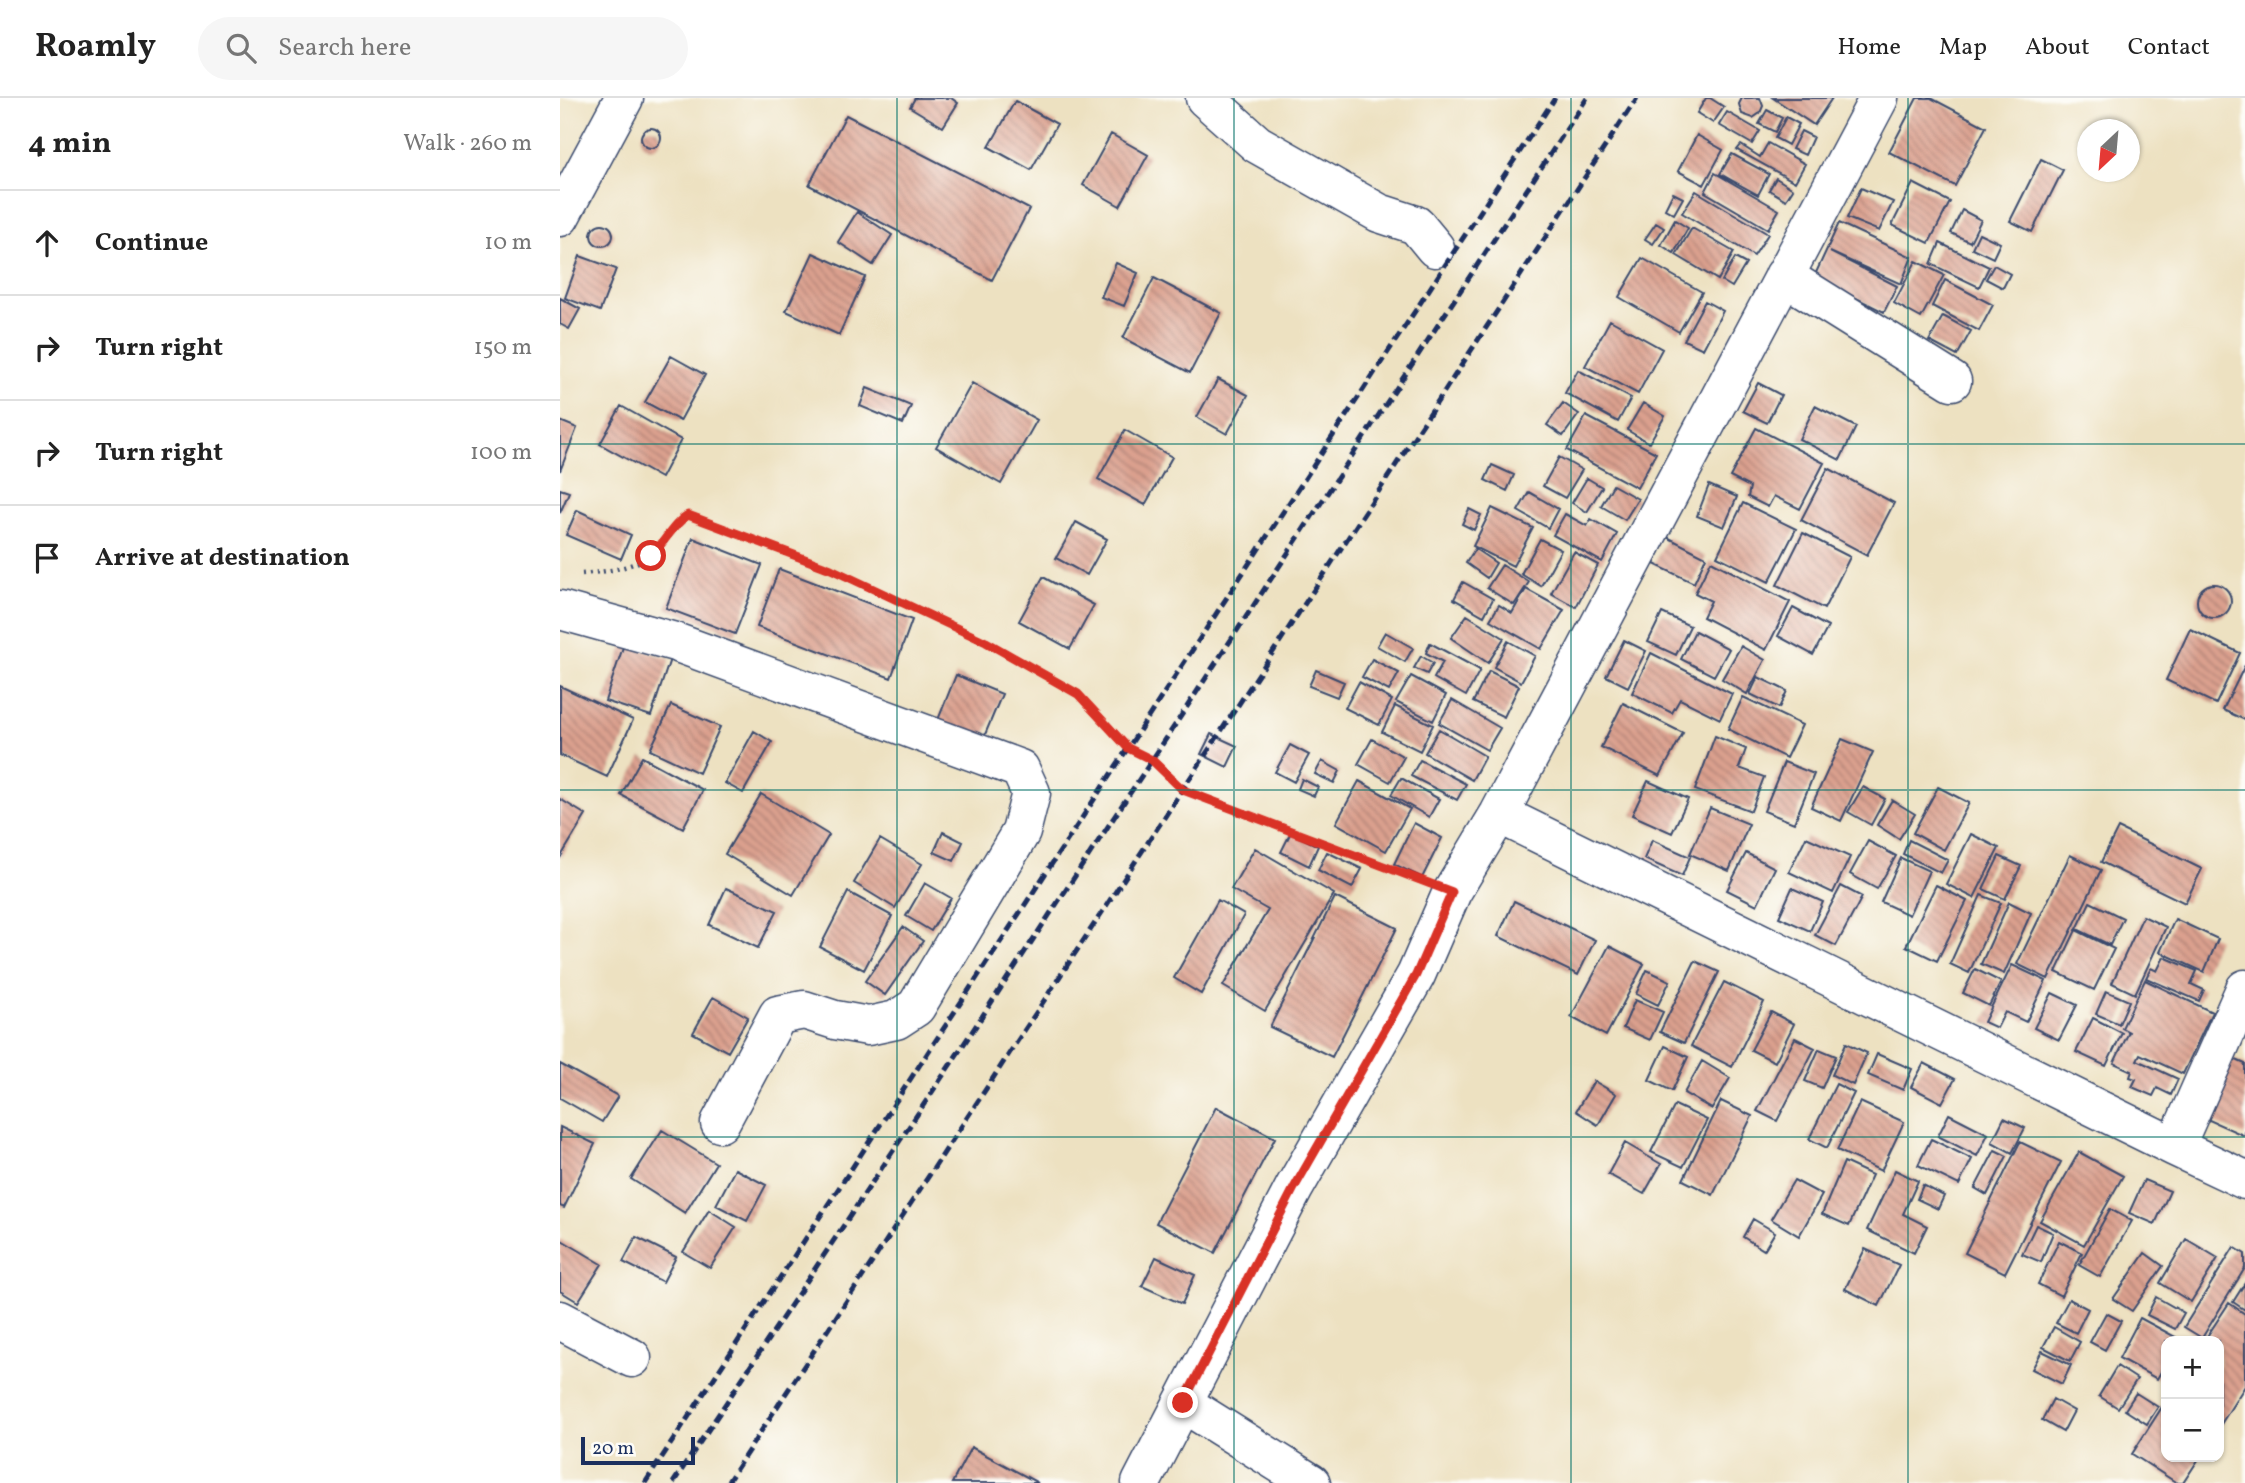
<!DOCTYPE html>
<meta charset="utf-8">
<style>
:root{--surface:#fff;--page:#f6f6f6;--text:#222;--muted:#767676;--line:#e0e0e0}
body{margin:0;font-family:Vollkorn,serif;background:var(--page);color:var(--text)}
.controls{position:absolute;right:21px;bottom:21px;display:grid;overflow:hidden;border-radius:14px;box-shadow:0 2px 5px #0004}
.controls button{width:63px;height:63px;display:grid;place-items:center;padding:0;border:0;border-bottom:2px solid var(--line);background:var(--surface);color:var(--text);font:35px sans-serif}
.compass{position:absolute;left:1517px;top:21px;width:63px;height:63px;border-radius:50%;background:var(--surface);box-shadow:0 2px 5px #0004;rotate:206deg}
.scale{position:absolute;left:21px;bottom:18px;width:114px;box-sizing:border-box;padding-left:7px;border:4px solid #1b2f5e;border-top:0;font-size:19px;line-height:24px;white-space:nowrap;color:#1b2f5e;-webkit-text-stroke:5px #fdfcf7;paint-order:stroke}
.stop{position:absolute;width:21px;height:21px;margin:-16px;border:5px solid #d93025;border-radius:50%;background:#fff}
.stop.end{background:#d93025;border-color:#fff;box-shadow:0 2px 7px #0008}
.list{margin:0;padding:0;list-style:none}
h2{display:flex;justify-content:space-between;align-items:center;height:91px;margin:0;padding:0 28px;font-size:30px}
h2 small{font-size:23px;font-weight:400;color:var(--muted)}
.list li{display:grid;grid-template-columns:46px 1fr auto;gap:21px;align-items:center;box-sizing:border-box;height:105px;padding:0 28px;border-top:2px solid var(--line)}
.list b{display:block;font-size:26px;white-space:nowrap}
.list em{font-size:23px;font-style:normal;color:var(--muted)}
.icon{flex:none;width:38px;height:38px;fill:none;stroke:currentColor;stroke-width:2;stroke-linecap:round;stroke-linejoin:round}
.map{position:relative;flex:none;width:1685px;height:1385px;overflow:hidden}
header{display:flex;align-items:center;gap:42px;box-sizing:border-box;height:98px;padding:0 35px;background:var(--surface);border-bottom:2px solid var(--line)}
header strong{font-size:33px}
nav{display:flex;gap:38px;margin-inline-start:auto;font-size:24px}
.search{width:490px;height:63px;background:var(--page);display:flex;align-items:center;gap:18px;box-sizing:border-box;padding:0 24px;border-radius:38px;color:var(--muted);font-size:26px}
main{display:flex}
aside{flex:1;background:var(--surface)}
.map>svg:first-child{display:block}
.building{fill:url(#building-back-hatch)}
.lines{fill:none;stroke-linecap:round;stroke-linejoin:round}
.minor-casing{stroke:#3a4a6d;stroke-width:41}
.path{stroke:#3a4a6d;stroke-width:4.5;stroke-dasharray:2 5;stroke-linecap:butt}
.minor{stroke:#fff;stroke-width:38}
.rail{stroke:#1b2f5e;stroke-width:5;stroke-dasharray:10 5;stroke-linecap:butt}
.route{stroke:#d93025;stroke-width:9}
.grid{fill:none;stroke:#0f766e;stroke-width:2;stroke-opacity:0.55}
</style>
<header>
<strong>Roamly</strong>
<div class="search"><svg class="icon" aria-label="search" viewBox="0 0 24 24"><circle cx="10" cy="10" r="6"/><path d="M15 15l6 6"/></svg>Search here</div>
<nav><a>Home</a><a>Map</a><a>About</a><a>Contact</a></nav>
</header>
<main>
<aside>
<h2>4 min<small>Walk · 260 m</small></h2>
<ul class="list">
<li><svg class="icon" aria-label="ahead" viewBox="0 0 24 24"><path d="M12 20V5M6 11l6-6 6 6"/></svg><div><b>Continue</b></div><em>10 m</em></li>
<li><svg class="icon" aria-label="right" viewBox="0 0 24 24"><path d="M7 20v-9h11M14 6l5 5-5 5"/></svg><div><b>Turn right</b></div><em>150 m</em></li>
<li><svg class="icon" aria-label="right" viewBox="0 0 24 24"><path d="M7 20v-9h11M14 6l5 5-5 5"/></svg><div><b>Turn right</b></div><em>100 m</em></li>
<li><svg class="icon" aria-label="arrive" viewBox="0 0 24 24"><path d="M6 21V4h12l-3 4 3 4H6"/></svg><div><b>Arrive at destination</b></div></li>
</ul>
</aside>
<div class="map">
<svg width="1685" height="1385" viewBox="0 0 1685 1385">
<defs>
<pattern id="building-back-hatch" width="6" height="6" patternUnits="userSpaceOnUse" patternTransform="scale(1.75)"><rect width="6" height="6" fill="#dba08e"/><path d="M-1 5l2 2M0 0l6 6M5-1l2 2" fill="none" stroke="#b18377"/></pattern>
</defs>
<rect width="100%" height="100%" fill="#fdfcf7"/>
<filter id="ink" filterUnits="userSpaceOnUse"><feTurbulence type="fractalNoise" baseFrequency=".0143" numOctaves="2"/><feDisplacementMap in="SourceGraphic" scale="14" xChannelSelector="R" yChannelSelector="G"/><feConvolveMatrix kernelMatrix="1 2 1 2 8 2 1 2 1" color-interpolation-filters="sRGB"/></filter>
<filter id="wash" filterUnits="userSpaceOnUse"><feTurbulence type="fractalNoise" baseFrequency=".00686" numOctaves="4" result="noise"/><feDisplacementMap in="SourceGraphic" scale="28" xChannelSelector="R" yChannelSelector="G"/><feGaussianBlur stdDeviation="1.57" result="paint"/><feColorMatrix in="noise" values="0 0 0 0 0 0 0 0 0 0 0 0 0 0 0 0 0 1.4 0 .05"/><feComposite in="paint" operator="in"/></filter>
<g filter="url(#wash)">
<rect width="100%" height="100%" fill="#ede1c1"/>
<g id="blocks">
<path class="building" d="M355 0H391L398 5 383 29 350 9Z
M1146 0H1150L1164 9 1153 25 1137 15Z
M1182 0H1200L1203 8 1200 15 1193 20 1182 16 1179 6Z
M1213 0H1272L1254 27Z
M1357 0H1371L1426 29 1395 88 1329 54Z
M455 3 497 26 471 72 429 49Z
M1207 12 1222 20 1215 34 1199 26Z
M1167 14 1200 33 1192 46 1159 27Z
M286 17 469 111 432 182 249 87Z
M1226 19 1239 26 1228 47 1215 40Z
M81 40a10 10 0 1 1 20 0a10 10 0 1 1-20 0Z
M1241 33 1253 39 1245 57 1232 51Z
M551 36 588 57 560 108 523 87Z
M1137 37 1163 52 1144 87 1118 73Z
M1208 45 1245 66 1235 84 1177 52 1181 47 1200 59Z
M1172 56 1209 76 1198 97 1160 76Z
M1481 61 1503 72 1472 134 1450 123Z
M1155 75 1219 112 1208 131 1145 94Z
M1216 80 1233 91 1226 102 1209 92Z
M1353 85 1390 104 1369 145 1332 127Z
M1301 90 1333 104 1319 133 1287 120Z
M1136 93 1208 136 1194 158 1122 115Z
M1113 95 1123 100 1114 116 1105 111Z
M1402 112 1421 122 1410 144 1391 135Z
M297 114 332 137 313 167 278 144Z
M1115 122 1128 130 1114 155 1101 147Z
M1096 125 1104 130 1093 146 1085 141Z
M1279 125 1352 159 1341 186 1270 154 1337 188 1324 214 1254 179Z
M31 137a11 11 0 1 1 22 0a11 11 0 1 1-22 0Z
M1132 130 1174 154 1158 182 1116 157Z
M1419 135 1440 145 1433 160 1412 150Z
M1380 145 1429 169 1419 189 1371 166Z
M253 155 305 179 279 237 226 213Z
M20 158 56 171 40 213 5 200Z
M1082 160 1142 194 1119 234 1059 199Z
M1175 160 1186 166 1172 189 1162 183Z
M1356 163 1384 177 1361 220 1334 205Z
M556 165 578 175 564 208 541 199Z
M1434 167 1450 176 1443 190 1426 181Z
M594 180 661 215 630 275 563 240Z
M1385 182 1433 207 1419 233 1372 208Z
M0 200 20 211 9 231 0 226Z
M1145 203 1163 213 1143 251 1124 242Z
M1383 218 1411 233 1397 258 1369 243Z
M1050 222 1102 251 1078 296 1025 268Z
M111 258 145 277 120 323 85 304Z
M1018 272 1071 300 1058 324 1005 295Z
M658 281 688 297 667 336 637 319Z
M412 285 477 322 441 386 376 349Z
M1198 285 1221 297 1207 325 1183 313Z
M307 290 351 308 343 326 300 308Z
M1003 305 1019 316 1003 338 987 327Z
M1083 305 1105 318 1089 345 1067 332Z
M61 308 121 342 101 380 40 346Z
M1255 308 1296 329 1280 362 1239 341Z
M1026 318 1096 355 1077 390 1007 352Z
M0 323 17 330 0 373Z
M1196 330 1264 365 1240 411 1214 398 1208 409 1188 399 1190 389 1170 379Z
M565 332 612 359 585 407 538 381Z
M999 359 1022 372 1005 400 983 388Z
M932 367 954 377 947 393 925 382Z
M1268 370 1334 405 1307 457 1241 422Z
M1027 380 1042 389 1027 414 1012 405Z
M1053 387 1078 401 1065 422 1041 408Z
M1149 387 1177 399 1164 429 1137 418Z
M0 391 9 394 0 415Z
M969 394 998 411 988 430 958 413Z
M1183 405 1236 431 1209 484 1157 458Z
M932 410 973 430 953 468 913 448Z
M909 411 921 417 914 432 902 426Z
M17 412 71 437 61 461 6 437Z
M1005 416 1027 428 1031 421 1057 436 1042 464 993 437Z
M516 424 547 441 527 477 496 460Z
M1243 435 1290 459 1264 511 1217 487Z
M1107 439 1146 459 1134 485 1094 466Z
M133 440 202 467 175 536 106 510Z
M980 441 1001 452 981 488 961 476Z
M915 451 936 465 927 480 906 465Z
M1014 454 1038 467 1016 509 991 495Z
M1151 463 1230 504 1206 552 1143 519 1151 503 1135 495Z
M942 467 969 484 954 507 927 490Z
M219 471 352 522 331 580 197 529Z
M483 479 534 507 510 551 459 523Z
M903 484 933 501 924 518 894 501Z
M1637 503a17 17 0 1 1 34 0a17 17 0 1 1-34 0Z
M966 491 1004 512 981 551 930 522 939 507 952 515Z
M1233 510 1268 529 1253 557 1218 538Z
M1102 515 1130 528 1116 557 1088 544Z
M907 517 944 540 928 565 891 540Z
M1630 531 1680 555 1656 606 1606 582Z
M1135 533 1169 551 1154 578 1121 561Z
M825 534 853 550 845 564 817 548Z
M1064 542 1086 553 1068 589 1046 578Z
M948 543 975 558 961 584 934 569Z
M870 545 920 572 906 598 874 580 883 564 866 555Z
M64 546 110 561 91 618 45 603Z
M1181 548 1205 562 1187 596 1162 581Z
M1091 555 1172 596 1160 621 1120 601 1112 615 1072 595Z
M861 558 873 565 867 576 854 570Z
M812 561 839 575 829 593 802 579Z
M1685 567V622L1663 612Z
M756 572 784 584 777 599 749 588Z
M929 573 959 588 944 619 913 604Z
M396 577 442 596 419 651 374 632Z
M851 578 886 597 873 623 836 604Z
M1198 579 1227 593 1219 610 1190 596Z
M799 584 832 602 819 627 785 610Z
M0 588 73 622 47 679 0 657Z
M1183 599 1242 627 1226 660 1168 631Z
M892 602 940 630 927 652 879 625Z
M1063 605 1123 635 1100 678 1041 649Z
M111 607 160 629 139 675 90 652Z
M835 608 873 627 860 653 822 634Z
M879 631 925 658 912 682 865 655Z
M194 633 212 644 183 695 165 685Z
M651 636 677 648 667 669 641 656Z
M1155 638 1186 651 1179 670 1204 679 1191 713 1135 692Z
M812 641 844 659 830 684 798 666Z
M1282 641 1313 654 1281 723 1251 709Z
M730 647 749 657 734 684 715 674Z
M82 659 143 692 123 730 61 697Z
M860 662 906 686 897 702 851 678Z
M762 663 780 673 774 685 755 676Z
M1224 664 1254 676 1234 725 1204 713Z
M841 680 879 701 869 719 831 697Z
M742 681 758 689 754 698 738 691Z
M799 683 850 711 826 753 776 725Z
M1088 683 1128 701 1112 735 1072 717Z
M1303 689 1325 701 1311 727 1288 714Z
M1378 689 1409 705 1384 752 1353 735Z
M201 696 269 737 233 797 165 756Z
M0 701 26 717 0 760Z
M1332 702 1355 716 1339 741 1317 727Z
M1150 710 1189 726 1169 773 1130 756Z
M854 725 882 740 862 780 834 766Z
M1558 730 1642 771 1625 805 1541 764Z
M383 734 403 744 394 763 374 754Z
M731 734 758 748 749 768 721 754Z
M1411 736 1439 750 1414 800 1386 786Z
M1246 739 1290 759 1273 795 1229 774Z
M320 741 362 766 335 810 294 785Z
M1092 742 1130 759 1122 778 1084 761Z
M1349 742 1388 762 1381 775 1343 756Z
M1308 743 1336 758 1317 791 1290 776Z
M695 750 774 796 705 913 663 888 708 812 671 791Z
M767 754 802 771 792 790 758 772Z
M1186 755 1215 770 1197 807 1167 792Z
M1510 757 1541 772 1488 881 1457 866Z
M1439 758 1461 768 1445 801 1423 791Z
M1341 760 1369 773 1349 817 1321 804Z
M365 785 391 800 371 833 346 818Z
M1376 787 1407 803 1377 863 1346 848Z
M1281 788 1302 799 1276 848 1255 837Z
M166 790 217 813 198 850 149 827Z
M1232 790 1263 804 1250 833 1219 819Z
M288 794 332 818 304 872 260 849Z
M1421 797 1441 805 1409 875 1390 866Z
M775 799 837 830 772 959 710 929Z
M658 802 684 817 641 896 614 880Z
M954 803 1035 842 1018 877 938 838Z
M1449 804 1471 815 1444 876 1421 866Z
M1530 804 1563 820 1550 847 1517 831Z
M1583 818 1606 829 1575 896 1552 885Z
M1615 821 1658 841 1644 874 1600 854Z
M343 829 363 843 325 897 305 883Z
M1516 832 1554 851 1534 892 1496 874Z
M1049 848 1084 866 1046 938 1011 919Z
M1604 859 1637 873 1631 886 1644 892 1639 903 1586 880 1591 870 1597 873Z
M1135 863 1159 874 1124 945 1100 934Z
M1452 867 1486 883 1466 924 1445 914 1437 930 1424 924Z
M1415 871 1441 884 1429 908 1403 895Z
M1087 872 1110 883 1098 907 1076 896Z
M1585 882 1652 914 1623 976 1580 956 1577 962 1618 981 1611 997 1597 990 1593 998 1572 989 1576 981 1570 979 1572 973 1554 965 1569 934 1562 930Z
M1164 884 1204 904 1172 969 1131 948Z
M1546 893 1569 903 1559 926 1536 916Z
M1492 895 1517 907 1499 942 1474 930Z
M153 899 188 919 168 954 133 935Z
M1075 902 1103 914 1090 942 1063 930Z
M1211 914 1234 926 1215 964 1191 952Z
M1533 920 1562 935 1546 968 1516 954Z
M1235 940 1255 950 1217 1023 1197 1013Z
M1286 945 1307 955 1293 987 1272 977Z
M1105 948 1128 959 1112 993 1089 982Z
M1259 951 1276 958 1262 990 1245 983Z
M1317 956 1352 971 1343 992 1308 977Z
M1667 958 1685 966V1038L1640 1018Z
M1142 963 1170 980 1152 1011 1124 995Z
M1364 965 1395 981 1382 1005 1351 989Z
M0 966 58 998 42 1024 0 1000Z
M1034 983 1056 996 1038 1027 1016 1013Z
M1276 986 1294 995 1267 1050 1249 1041Z
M1161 1003 1192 1018 1153 1097 1123 1082Z
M1300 1004 1344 1024 1321 1073 1277 1052Z
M1115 1007 1147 1022 1123 1069 1091 1054Z
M656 1009 715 1040 655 1155 596 1125Z
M1389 1016 1428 1036 1417 1058 1378 1038Z
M1444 1020 1465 1030 1452 1055 1432 1044Z
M0 1029 35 1046 4 1110 0 1108Z
M102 1032 156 1065 125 1115 71 1081Z
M1371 1041 1412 1061 1399 1087 1358 1067Z
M1460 1044 1501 1064 1445 1175 1405 1155Z
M1065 1045 1101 1066 1084 1096 1048 1076Z
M1435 1052 1447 1058 1427 1097 1415 1090Z
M1519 1054 1563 1078 1524 1147 1480 1123Z
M1284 1064 1312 1077 1289 1128 1262 1116Z
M175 1071 206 1087 187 1123 156 1107Z
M1335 1072 1358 1083 1343 1116 1367 1128 1354 1155 1307 1132Z
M1234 1082 1262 1097 1239 1138 1211 1121Z
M1584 1082 1610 1093 1595 1126 1569 1115Z
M1363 1087 1384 1098 1378 1111 1357 1101Z
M1550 1111 1572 1123 1540 1179 1519 1167Z
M149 1112 176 1129 150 1170 123 1154Z
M1193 1121 1215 1134 1204 1152 1183 1139Z
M1476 1127 1493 1135 1481 1164 1462 1156Z
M76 1139 116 1159 103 1184 63 1164Z
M0 1141 42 1166 18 1204 0 1193Z
M1626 1141 1658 1160 1631 1204 1600 1185Z
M1499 1143 1522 1155 1501 1198 1478 1186Z
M1674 1149 1685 1156V1170L1642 1240 1624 1229Z
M1305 1151 1339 1167 1319 1208 1285 1191Z
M1585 1155 1603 1168 1572 1213 1553 1201Z
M596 1159 635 1177 622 1206 582 1188Z
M1685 1185V1212L1673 1204Z
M1596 1199 1624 1215 1615 1231 1587 1217Z
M1509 1201 1528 1211 1516 1235 1496 1225Z
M1669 1205 1685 1216V1288L1659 1329V1243H1644Z
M1546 1215 1561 1223 1545 1252 1530 1244Z
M1580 1220 1619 1241 1618 1243H1606V1265L1597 1281 1559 1260Z
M1494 1229 1520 1244 1510 1263 1483 1249Z
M1482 1253 1511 1267 1502 1286 1472 1271Z
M1557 1268 1577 1281 1558 1310 1539 1298Z
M1576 1295 1598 1309 1587 1326 1565 1312Z
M1493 1301 1514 1313 1503 1334 1482 1322Z
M1606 1303V1359H1640L1623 1385H1617L1572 1356Z
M411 1349 478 1385H392Z"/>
</g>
</g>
<g filter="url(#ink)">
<use href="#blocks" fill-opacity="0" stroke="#3a4a6d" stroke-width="2"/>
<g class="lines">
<g class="minor-casing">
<path id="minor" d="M645 0 697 46 819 115 856 127 875 150
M0 119 64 0
M1224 178 1392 283
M0 512 115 544 460 671 471 695 461 734 356 909 336 922 308 928 275 922 244 912 218 917 160 1025
M939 716 1615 1049 1685 1082
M1615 1049 1685 891
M0 1222 72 1260
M623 1305 751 1385
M581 1385 734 1090 856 877 892 794 939 716 1319 0"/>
</g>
<path class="path" d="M22 476C51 473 83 469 103 446 111 436 116 424 128 417L135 419 271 472 426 544 518 596 568 650 592 662 623 692 856 780"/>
<use href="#minor" class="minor"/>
<path class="rail" d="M85 1385 995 0
M113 1385 592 662 1027 0
M167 1385 1077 0"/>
</g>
</g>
<g class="lines" filter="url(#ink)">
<path class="route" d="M91 458C103 446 115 424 128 417L271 471 426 544 518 596 568 650 592 662 623 692 892 794 856 877 734 1090 623 1305"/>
</g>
<path class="grid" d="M337 0V1385M674 0V1385M1011 0V1385M1348 0V1385M0 346H1685M0 692H1685M0 1039H1685"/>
</svg>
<div class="controls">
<button>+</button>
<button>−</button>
</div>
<svg class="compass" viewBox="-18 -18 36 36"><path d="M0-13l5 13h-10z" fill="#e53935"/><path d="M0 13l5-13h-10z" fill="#767676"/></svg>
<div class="scale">20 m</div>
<div class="stop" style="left:91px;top:458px"></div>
<div class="stop end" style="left:623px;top:1305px"></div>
</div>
</main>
